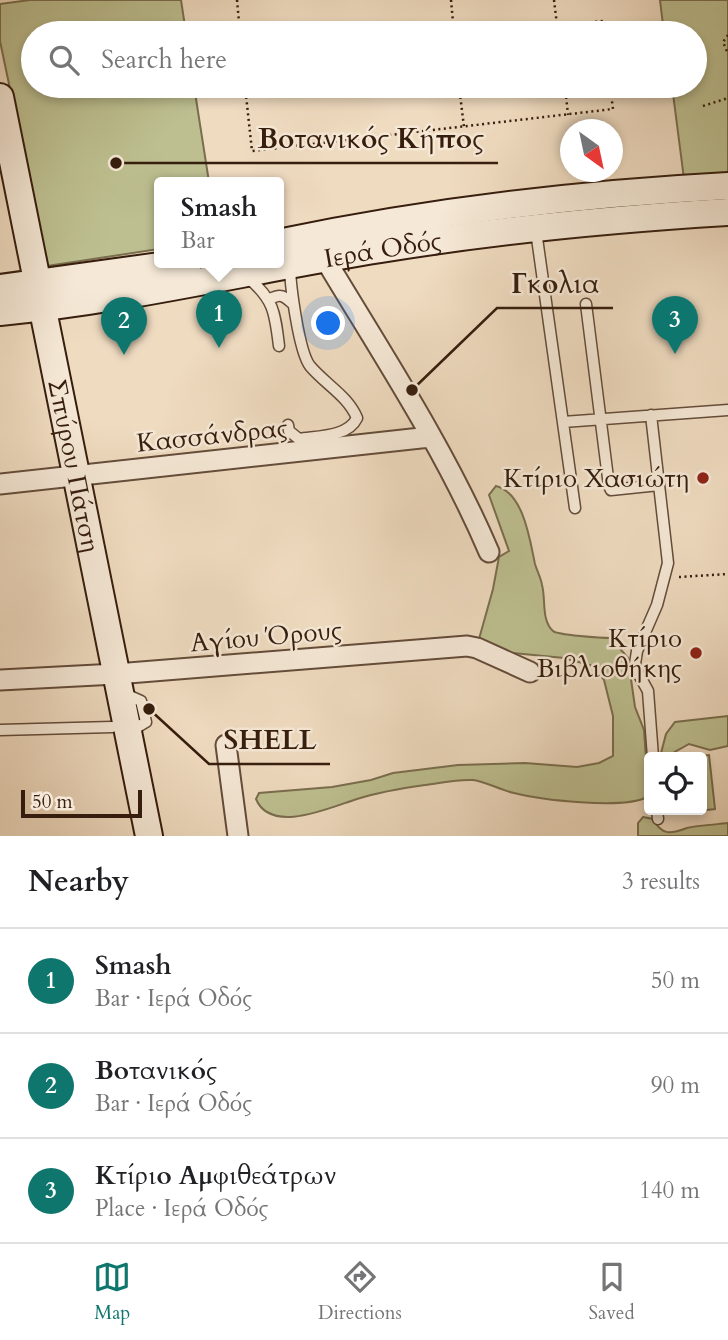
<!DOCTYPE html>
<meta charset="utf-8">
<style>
:root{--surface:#fff;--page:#f6f6f6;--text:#202124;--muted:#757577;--line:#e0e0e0;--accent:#0f766e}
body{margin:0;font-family:Cardo,serif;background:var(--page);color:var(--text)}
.controls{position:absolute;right:21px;bottom:21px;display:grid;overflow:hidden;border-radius:7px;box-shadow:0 4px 10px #0003}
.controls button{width:63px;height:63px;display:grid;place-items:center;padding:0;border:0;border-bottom:2px solid var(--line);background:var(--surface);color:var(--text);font:35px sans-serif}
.compass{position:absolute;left:560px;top:119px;width:63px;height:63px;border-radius:50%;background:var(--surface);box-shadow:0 4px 10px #0003;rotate:147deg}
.scale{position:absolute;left:21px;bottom:18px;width:121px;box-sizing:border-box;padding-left:7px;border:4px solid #361d0d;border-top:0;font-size:19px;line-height:24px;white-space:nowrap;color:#361d0d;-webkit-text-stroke:5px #f5e8d6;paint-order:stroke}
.you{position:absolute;left:329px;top:324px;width:24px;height:24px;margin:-18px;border:5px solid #fff;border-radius:50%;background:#1a73e8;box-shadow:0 0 0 10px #1a73e833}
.badge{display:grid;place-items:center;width:46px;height:46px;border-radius:50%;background:var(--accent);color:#fff;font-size:23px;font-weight:700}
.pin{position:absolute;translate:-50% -58px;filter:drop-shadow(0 2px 4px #0008)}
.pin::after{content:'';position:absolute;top:37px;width:24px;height:21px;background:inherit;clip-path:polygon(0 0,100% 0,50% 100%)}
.popup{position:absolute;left:154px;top:177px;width:130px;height:91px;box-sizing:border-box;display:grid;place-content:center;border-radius:7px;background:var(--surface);filter:drop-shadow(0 2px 5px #0005);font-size:23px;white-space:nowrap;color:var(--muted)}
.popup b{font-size:26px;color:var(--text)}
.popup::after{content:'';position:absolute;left:50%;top:100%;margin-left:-14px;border:14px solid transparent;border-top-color:var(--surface)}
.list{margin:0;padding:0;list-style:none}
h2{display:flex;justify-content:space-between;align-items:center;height:91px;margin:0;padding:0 28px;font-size:30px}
h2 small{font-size:23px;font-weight:400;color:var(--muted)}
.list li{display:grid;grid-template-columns:46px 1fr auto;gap:21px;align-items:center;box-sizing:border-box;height:105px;padding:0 28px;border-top:2px solid var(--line)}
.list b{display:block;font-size:26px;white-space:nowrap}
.list p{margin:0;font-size:23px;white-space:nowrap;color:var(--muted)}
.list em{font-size:23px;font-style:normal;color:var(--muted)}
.icon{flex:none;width:38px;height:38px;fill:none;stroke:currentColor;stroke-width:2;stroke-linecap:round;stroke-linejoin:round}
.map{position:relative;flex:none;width:728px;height:836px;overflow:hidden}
.search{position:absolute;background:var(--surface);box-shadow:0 4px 10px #0003;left:21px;right:21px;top:21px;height:77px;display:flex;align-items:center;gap:18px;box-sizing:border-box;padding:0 24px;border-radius:38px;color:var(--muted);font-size:26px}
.sheet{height:406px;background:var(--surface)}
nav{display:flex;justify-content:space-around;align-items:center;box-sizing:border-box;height:98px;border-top:2px solid var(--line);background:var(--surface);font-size:19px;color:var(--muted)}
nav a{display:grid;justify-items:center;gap:4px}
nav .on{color:var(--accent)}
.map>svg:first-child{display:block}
.green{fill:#bdbf90;stroke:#7a6e4e;stroke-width:2}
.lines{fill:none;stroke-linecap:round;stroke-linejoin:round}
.lane-casing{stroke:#644c3a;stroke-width:13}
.street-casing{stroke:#644c3a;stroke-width:23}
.secondary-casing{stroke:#361d0d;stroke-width:30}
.path{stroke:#361d0d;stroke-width:2.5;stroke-dasharray:2 3.5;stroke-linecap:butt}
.lane{stroke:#f5e8d6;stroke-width:10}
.street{stroke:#f5e8d6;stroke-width:19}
.secondary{stroke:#f5e8d6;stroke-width:26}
.poi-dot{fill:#8f2418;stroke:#f5e8d6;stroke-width:2.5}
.labels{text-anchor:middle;stroke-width:5;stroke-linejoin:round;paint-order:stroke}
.street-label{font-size:26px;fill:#361d0d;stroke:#f5e8d6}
.poi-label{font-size:26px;fill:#361d0d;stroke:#f5e8d6;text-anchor:end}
.leader{fill:none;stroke:#361d0d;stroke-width:2.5}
.callout-dot{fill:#361d0d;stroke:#f5e8d6;stroke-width:2.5}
.callout-label{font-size:28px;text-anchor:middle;font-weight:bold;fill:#361d0d;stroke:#f5e8d6;stroke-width:5;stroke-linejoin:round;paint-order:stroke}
</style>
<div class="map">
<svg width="728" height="836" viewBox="0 0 728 836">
<rect width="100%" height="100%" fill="#efdbc0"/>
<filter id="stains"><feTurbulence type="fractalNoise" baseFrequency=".00286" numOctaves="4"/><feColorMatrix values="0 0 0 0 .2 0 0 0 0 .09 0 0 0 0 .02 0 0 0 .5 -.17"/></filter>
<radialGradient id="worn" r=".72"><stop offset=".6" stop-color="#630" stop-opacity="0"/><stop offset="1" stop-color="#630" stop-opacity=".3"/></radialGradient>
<path class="green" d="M30 0H181L186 33H33V86H194L209 182H160L159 249 47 266 0 41V4Z
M660 0H728V176L684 179 672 86H695V33H664Z
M496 486C524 493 530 541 535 564 537 571 541 578 542 585 546 599 541 620 553 631 557 635 602 638 611 638L628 658 635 707 644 730 648 788 645 798C621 809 541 800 514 793 500 790 487 782 473 780 457 779 441 783 425 785 403 788 379 792 357 799 331 807 271 835 256 799L259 793 332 787 371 780 393 773 458 765 525 763 577 767 599 763 613 756V716L604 680 593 666 564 658 504 652 479 639 493 589 499 557 509 551 489 495Z
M728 716V746L710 750 689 744 673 753 671 757H660L666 734 675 722Z
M709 755 715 809 681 813V810H702V757H685Z
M643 817 653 819C662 836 671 834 687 828 694 826 719 824 728 823V836H638V823Z"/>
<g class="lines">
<g class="lane-casing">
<path id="lane" d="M536 231 575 508
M247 277C274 299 275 313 279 346
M270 299C281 293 284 296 293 304
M586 304 609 486 611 490 659 485
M651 415 668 563 657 605 637 651 635 664 637 671 648 691 653 757
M563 422 728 410
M288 425 289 431 299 439C318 436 348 437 357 418 348 396 325 384 310 366 299 352 290 285 290 265
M123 693 141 701 146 722 131 731
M0 730 112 727
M657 810 658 819"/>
</g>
<g class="street-casing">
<path id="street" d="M325 259C382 354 445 449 489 552
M0 484 430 437
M0 680 116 674 467 646 477 648 530 672
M226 745 238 836"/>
</g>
<g class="secondary-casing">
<g id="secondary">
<path id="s1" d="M0 97 149 836"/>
<path d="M278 243C427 212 577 194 728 186"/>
<path d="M0 288 189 262"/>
<path id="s2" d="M0 312C129 300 254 269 381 249 496 230 612 219 728 212"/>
</g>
</g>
<path class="path" d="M237 0 240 33
M451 0 454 33
M554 0 558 33
M557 26 603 21 604 33
M728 35 723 42 728 54
M245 86 252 151 613 109 610 86
M459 86 464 127
M565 86 568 115
M703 106 728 98
M679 577 728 574"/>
<use href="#lane" class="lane"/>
<use href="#street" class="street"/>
<use href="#secondary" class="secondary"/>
</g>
<g class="poi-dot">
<circle cx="703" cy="478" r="7"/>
<circle cx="696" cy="653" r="7"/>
</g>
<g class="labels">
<g class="street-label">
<text dy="9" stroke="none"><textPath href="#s2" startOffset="388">Ιερά Οδός</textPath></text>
<text transform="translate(212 435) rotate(-6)" y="9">Κασσάνδρας</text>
<text dy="9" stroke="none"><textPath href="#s1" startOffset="376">Σπύρου Πάτση</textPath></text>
<text transform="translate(266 636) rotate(-5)" y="9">Αγίου Όρους</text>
</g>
<g class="poi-label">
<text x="689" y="487">Κτίριο Χασιώτη</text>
<text x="682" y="647">Κτίριο<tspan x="682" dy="30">Βιβλιοθήκης</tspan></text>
</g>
</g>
<path class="leader" d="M116 163L244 163H498M412 390L497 308H613M149 709L209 764H330"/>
<g class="callout-dot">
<circle cx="116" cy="163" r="7"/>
<circle cx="412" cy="390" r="7"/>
<circle cx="149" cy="709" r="7"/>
</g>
<g class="callout-label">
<text x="371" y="148">Βοτανικός Κήπος</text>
<text x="555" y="293">Γκολια</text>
<text x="270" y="749">SHELL</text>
</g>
<rect width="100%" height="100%" filter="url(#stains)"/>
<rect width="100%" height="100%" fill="url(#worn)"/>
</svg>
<div class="controls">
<button><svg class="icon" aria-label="locate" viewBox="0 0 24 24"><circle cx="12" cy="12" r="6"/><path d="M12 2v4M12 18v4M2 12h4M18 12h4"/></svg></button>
</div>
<svg class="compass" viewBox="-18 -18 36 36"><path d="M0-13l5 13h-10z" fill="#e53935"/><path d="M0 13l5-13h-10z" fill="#757577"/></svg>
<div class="scale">50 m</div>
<div class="you"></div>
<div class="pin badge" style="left:219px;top:348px">1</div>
<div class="popup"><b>Smash</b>Bar</div>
<div class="pin badge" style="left:124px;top:355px">2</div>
<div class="pin badge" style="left:675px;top:354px">3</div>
<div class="search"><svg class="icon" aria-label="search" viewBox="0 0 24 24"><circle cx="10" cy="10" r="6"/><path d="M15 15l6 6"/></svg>Search here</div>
</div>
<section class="sheet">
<h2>Nearby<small>3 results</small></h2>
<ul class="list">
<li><span class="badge">1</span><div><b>Smash</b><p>Bar · Ιερά Οδός</p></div><em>50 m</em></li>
<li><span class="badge">2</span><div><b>Βοτανικός</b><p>Bar · Ιερά Οδός</p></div><em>90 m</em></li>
<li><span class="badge">3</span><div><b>Κτίριο Αμφιθεάτρων</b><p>Place · Ιερά Οδός</p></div><em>140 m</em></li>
</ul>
</section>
<nav>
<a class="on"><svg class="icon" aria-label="map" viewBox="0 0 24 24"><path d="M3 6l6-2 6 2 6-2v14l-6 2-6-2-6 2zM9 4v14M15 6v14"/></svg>Map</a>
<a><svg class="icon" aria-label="directions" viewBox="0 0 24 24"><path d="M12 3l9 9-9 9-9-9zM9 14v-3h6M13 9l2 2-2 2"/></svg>Directions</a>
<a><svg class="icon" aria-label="saved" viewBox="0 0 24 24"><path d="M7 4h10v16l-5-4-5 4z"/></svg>Saved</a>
</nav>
